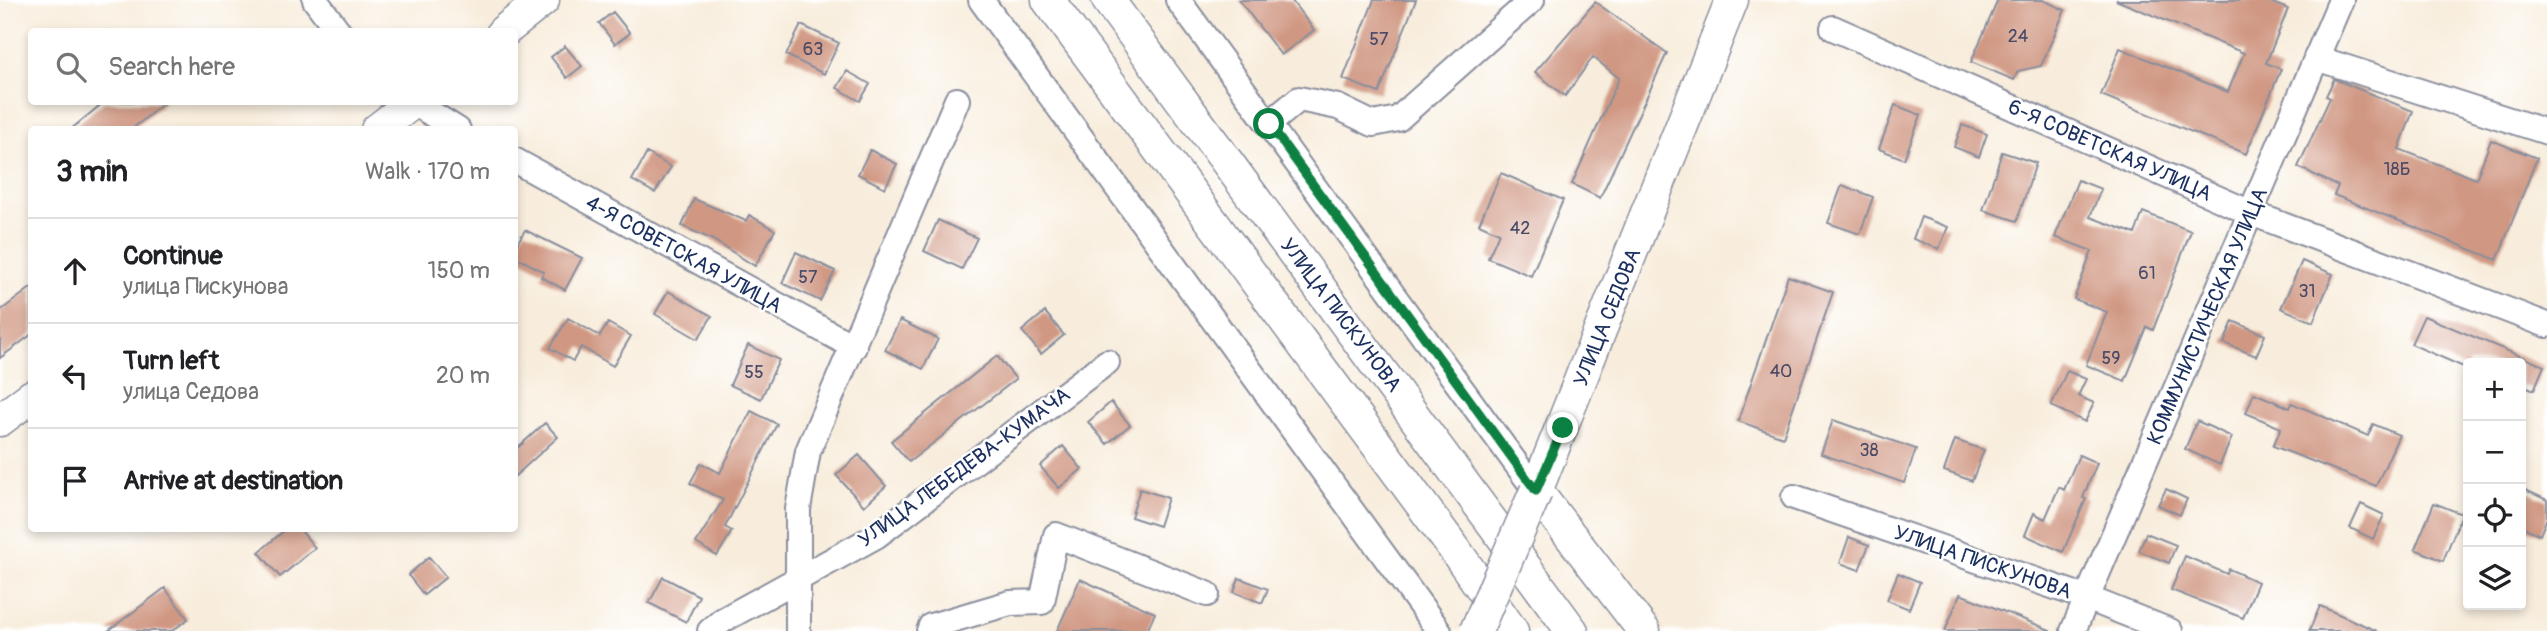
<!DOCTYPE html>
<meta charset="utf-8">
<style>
:root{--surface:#fff;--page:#f6f6f6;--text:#202124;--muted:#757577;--line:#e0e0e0}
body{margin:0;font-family:Pangolin,sans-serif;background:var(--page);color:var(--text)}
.controls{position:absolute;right:21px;bottom:21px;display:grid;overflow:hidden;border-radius:7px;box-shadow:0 4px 10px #0003}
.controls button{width:63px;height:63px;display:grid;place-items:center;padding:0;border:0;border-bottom:2px solid var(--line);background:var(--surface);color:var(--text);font:35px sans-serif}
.stop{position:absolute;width:21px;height:21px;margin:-16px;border:5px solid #0b8043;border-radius:50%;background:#fff}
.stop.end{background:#0b8043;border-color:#fff;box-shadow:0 2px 7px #0008}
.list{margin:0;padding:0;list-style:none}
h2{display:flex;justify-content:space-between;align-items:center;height:91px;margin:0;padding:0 28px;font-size:30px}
h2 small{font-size:23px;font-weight:400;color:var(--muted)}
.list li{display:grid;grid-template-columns:46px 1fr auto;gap:21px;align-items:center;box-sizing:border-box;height:105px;padding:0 28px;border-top:2px solid var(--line)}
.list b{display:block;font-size:26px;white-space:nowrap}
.list p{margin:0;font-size:23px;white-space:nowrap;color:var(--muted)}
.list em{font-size:23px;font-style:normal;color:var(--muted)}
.icon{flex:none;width:38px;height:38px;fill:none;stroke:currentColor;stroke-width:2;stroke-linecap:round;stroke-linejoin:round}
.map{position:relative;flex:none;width:2547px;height:631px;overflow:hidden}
.search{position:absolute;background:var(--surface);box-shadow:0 4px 10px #0003;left:28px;top:28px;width:490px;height:77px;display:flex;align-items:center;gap:18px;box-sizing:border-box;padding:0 24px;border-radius:7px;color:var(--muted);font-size:26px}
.panel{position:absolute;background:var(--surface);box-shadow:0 4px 10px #0003;left:28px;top:126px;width:490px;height:406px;border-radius:7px}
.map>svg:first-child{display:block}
.building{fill:#d09883}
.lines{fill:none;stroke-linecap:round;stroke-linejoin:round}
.minor-casing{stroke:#8a8e9d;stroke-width:28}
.major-casing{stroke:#8a8e9d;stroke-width:35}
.minor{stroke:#fff;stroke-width:24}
.major{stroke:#fff;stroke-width:32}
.major-bridge-casing{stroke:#8a8e9d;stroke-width:35;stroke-linecap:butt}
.major-bridge{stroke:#fff;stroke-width:32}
.route{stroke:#0b8043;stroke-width:9}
.labels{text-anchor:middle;stroke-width:5;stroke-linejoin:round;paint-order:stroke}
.number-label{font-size:18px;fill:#484967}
.street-label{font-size:21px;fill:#1b2f5e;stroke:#fff}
</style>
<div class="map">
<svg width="2547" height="631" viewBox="0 0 2547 631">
<rect width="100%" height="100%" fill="#fff"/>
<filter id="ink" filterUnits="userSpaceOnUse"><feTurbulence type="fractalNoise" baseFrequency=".0143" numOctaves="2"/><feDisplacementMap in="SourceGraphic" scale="14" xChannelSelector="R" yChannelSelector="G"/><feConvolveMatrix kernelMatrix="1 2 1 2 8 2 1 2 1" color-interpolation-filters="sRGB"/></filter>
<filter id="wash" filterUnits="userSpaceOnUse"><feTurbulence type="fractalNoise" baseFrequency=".00686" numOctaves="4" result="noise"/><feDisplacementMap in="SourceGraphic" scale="28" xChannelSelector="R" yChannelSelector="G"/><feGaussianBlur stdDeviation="1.57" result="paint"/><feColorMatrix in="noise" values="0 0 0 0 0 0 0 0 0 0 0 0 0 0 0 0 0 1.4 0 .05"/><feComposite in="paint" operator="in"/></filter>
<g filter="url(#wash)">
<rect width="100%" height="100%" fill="#f8eddc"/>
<g id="blocks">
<path class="building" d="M1239 0H1291L1314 30 1281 55Z
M1374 0H1416L1379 93 1343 79Z
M1998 0H2043L2065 10 2041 66 2018 71 2014 80 1971 62Z
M2116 0H2265L2288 9 2266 63 2281 69 2246 154 2101 95 2120 48 2228 92 2244 53Z
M1595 2 1667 53 1600 198 1572 184 1619 78 1593 57 1565 96 1535 72Z
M613 12 630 33 615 44 599 23Z
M801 25 839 43 824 74 786 55Z
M565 46 582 66 567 78 551 57Z
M847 71 870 84 860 101 837 88Z
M2334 79 2413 111 2399 149 2476 179 2491 140 2537 158 2497 260 2334 195 2338 186 2298 167 2330 98 2326 96Z
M104 102H165L131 130H70Z
M1895 105 1921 115 1904 159 1879 149Z
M1962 125 1987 134 1979 157 1954 147Z
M870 150 897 164 885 188 858 174Z
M2002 152 2036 163 2017 221 1983 210Z
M647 153 671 167 655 193 632 180Z
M1501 173 1563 200 1531 276 1488 258 1499 233 1479 224Z
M2078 180 2101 189 2090 217 2135 234 2143 212 2191 231 2153 330 2147 327 2125 381 2086 365 2107 312 2074 299 2092 251 2055 237Z
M1842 185 1873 197 1860 234 1828 223Z
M694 199 746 221 749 215 775 230 755 266 713 240 682 226Z
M1921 217 1948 227 1939 249 1913 239Z
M938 220 977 238 962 269 924 251Z
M525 230 582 258 565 290 541 277 544 272 514 256V249Z
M796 252 835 271 820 301 782 283Z
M2302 261 2333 274 2313 322 2281 308Z
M1788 276 1833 292 1783 437 1738 421Z
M32 287V334L0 358V311Z
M668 291 712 316 698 339 655 314Z
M1045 312 1064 335 1041 354 1022 331Z
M2424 316 2544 366 2534 390 2521 384V363H2468V369L2411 344Z
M568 318 600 336 608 323 631 336 613 366 581 347 573 361 550 348Z
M900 320 938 339 923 369 885 350Z
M2233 321 2265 335 2256 356 2224 343Z
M748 345 779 360 761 399 730 385Z
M997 356 1016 379 909 462 891 441Z
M2067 371 2086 379 2078 396 2094 403 2085 422 2051 406Z
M2254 393 2290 408 2292 403 2368 436 2373 424 2399 435 2376 486 2273 446 2281 428 2246 413Z
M1111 402 1130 425 1107 444 1088 422Z
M751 411 777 424 725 527 732 531 717 556 696 543 723 500 690 483 701 463 720 473Z
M1833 420 1916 449 1904 483 1821 454Z
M2197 421 2232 437 2220 465 2185 449Z
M545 423 558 437 514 477V451Z
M1955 440 1984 450 1972 481 1944 471Z
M1063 446 1082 469 1059 488 1040 466Z
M859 455 886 486 864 506 836 475Z
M2079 455 2097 463 2083 498 2086 499 2063 552 2025 535 2034 513 2045 519 2059 487 2064 490Z
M2521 488 2547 500V518L2540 535 2521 526Z
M1140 489 1168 498 1159 526 1131 517Z
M2166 489 2187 499 2180 515 2158 505Z
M2434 503 2462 514 2443 561 2415 549Z
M2361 504 2384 515 2373 539 2350 528Z
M287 528H299L315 548 280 577 259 552Z
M2146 533 2176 545 2169 563 2139 551Z
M1849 537 1869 545 1859 570 1840 563Z
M2185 556 2227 574 2229 569 2258 582 2243 618 2171 590Z
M429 557 446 577 424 595 408 575Z
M1898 573 1920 582 1909 609 1887 600Z
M663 577 699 596 686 622 649 603Z
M1239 578 1268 589 1262 603 1234 592Z
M1080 579 1155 613 1147 631H1057Z
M165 588 188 619 172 631H108Z
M1960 594 2050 630V631H1945Z
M2320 606 2377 631H2309Z"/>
</g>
</g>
<g filter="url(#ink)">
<use href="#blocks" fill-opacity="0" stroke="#8a8e9d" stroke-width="2"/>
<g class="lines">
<g class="minor-casing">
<path id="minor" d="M315 0 339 32
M981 0 1439 631
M1178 0 1536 491
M1833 28 2251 213 2547 325
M2316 58 2547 132
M413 102 458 130
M1269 124 1299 99 1338 107 1373 124 1398 119 1532 0
M514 160 854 347
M1794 497 2087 598 2170 631
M710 631 723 620 876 536 1107 362
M798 631V509L808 451 957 100
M929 631 931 626 1010 603 1042 602 1056 535 1207 594
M2073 631 2341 0"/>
</g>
<g class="major-casing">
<path id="major" d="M1048 0 1453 547 1512 631
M1108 0 1572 631
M503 32 543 0
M377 130 413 102
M0 420 32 396
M1644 631 1536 491 1732 0"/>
</g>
<use href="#minor" class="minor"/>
<use href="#major" class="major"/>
<g class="major-bridge-casing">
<path id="major-bridge" d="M1476 631 1536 491"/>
</g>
<use href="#major-bridge" class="major-bridge"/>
</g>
</g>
<g class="lines" filter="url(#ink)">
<path class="route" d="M1269 124 1536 491 1563 428"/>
</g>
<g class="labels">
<g class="number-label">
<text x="2018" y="42">24</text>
<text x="1379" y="45">57</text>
<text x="813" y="55">63</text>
<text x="2397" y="175">18Б</text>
<text x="1520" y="234">42</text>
<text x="2147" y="279">61</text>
<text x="808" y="283">57</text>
<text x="2307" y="297">31</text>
<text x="2111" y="364">59</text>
<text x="1781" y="377">40</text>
<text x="754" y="378">55</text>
<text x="1869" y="456">38</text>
</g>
<g class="street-label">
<text transform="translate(2110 150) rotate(24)" y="7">6-Я СОВЕТСКАЯ УЛИЦА</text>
<text transform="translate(684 254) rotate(29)" y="7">4-Я СОВЕТСКАЯ УЛИЦА</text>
<text transform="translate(1341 315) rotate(53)" y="7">УЛИЦА ПИСКУНОВА</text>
<text transform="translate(2207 316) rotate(-67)" y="7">КОММУНИСТИЧЕСКАЯ УЛИЦА</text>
<text transform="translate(1607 317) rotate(-68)" y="7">УЛИЦА СЕДОВА</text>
<text transform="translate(964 467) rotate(-36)" y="7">УЛИЦА ЛЕБЕДЕВА-КУМАЧА</text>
<text transform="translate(1983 562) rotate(19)" y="7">УЛИЦА ПИСКУНОВА</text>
</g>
</g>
</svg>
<div class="controls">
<button>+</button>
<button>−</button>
<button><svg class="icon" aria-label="locate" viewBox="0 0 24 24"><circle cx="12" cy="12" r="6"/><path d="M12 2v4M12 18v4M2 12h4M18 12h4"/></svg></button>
<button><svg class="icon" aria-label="layers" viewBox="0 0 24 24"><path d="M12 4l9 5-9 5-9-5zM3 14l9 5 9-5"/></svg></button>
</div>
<div class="stop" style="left:1269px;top:124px"></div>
<div class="stop end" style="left:1563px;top:428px"></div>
<div class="search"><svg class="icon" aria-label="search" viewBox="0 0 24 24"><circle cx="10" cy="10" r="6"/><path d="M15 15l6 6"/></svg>Search here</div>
<section class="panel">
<h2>3 min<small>Walk · 170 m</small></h2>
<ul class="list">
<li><svg class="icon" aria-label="ahead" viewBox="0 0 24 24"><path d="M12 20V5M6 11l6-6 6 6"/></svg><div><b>Continue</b><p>улица Пискунова</p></div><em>150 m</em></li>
<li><svg class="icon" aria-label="left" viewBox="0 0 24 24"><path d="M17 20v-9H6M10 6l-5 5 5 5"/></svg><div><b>Turn left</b><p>улица Седова</p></div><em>20 m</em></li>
<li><svg class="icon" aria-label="arrive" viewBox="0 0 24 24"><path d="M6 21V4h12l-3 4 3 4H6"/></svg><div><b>Arrive at destination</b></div></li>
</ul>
</section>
</div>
